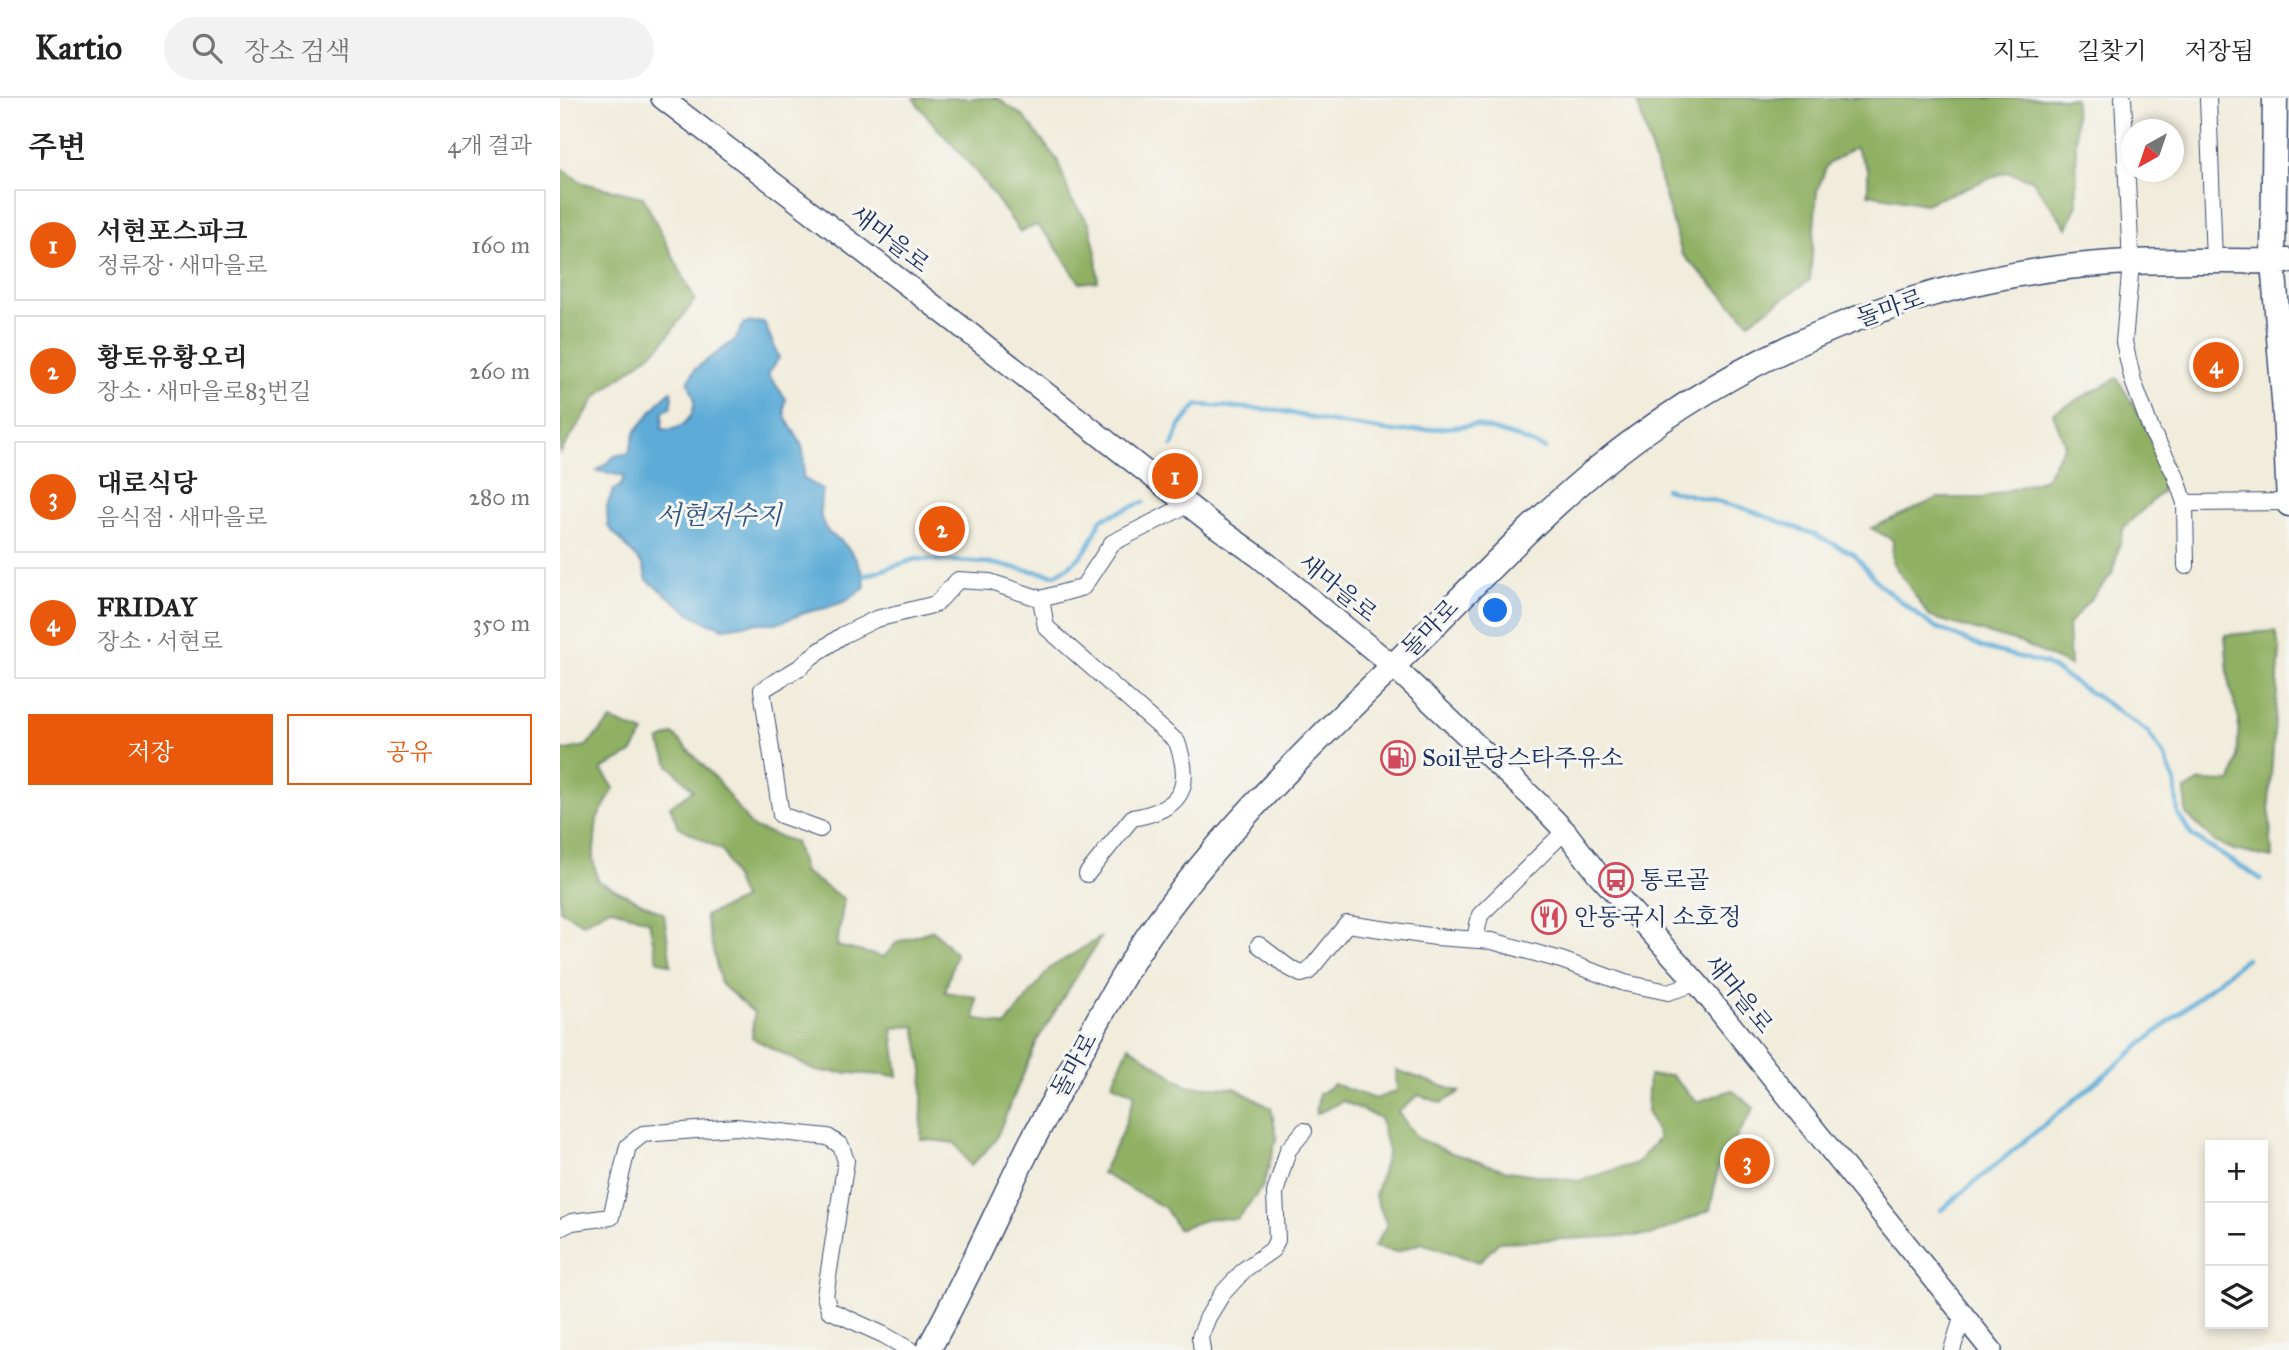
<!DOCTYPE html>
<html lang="ko">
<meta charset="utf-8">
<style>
:root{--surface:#fff;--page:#f2f2f2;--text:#222;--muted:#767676;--line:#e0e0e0;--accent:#ea580c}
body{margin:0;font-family:"IM FELL Great Primer","Noto Serif KR",serif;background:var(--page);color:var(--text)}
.controls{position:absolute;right:21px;bottom:21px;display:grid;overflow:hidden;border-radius:0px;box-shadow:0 4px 10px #0003}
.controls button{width:63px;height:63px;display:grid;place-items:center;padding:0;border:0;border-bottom:2px solid var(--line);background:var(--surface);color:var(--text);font:35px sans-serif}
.compass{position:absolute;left:1561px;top:21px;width:63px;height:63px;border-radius:50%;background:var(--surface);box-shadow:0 4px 10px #0003;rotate:220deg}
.you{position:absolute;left:936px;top:513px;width:24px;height:24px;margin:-18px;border:5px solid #fff;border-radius:50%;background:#1a73e8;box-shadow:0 0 0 10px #1a73e833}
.badge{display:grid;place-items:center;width:46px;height:46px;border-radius:50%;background:var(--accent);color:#fff;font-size:23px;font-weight:700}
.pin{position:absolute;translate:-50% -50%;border:4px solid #fff;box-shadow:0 2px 7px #0006}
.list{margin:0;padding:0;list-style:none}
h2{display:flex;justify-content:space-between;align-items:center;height:91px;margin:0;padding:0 28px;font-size:30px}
h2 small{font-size:23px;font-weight:400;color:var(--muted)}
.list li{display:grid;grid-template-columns:46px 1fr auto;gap:21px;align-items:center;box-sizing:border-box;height:112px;margin:0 14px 14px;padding:0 14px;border:2px solid var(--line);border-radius:0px}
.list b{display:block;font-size:26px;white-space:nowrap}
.list p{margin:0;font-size:23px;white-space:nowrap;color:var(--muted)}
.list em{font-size:23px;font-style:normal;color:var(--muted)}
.actions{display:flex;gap:14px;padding:21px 28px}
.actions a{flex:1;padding:16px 0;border:2px solid var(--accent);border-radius:0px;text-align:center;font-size:24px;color:var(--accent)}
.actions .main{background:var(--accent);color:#fff}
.icon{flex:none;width:38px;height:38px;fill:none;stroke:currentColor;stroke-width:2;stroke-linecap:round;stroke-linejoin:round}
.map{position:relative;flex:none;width:1729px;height:1252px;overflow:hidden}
header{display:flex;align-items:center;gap:42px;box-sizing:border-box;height:98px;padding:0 35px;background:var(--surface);border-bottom:2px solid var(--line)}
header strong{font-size:33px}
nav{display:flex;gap:38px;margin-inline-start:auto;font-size:24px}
.search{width:490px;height:63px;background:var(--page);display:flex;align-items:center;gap:18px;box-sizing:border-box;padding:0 24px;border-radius:38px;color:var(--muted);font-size:26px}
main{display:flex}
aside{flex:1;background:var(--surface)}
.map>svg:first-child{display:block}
.forest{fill:#90b064;stroke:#567061;stroke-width:2}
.water{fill:#5dacd7;stroke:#3c6e9a;stroke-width:2}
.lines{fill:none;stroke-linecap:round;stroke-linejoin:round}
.stream{stroke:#5dacd7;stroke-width:4.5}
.street-casing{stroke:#3b4b71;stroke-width:18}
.secondary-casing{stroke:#3b4b71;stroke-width:24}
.primary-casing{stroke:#3b4b71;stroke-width:27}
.street{stroke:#fff;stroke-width:16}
.secondary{stroke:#fff;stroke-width:21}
.primary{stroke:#fff;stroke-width:24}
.labels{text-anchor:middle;stroke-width:6;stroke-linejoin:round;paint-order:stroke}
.street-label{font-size:24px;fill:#1b2f5e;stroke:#f6f6f2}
.poi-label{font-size:24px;fill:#1b2f5e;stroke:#f6f6f2;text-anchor:start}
.water-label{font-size:26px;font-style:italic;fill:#2f5482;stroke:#f6f6f2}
</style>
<header>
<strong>Kartio</strong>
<div class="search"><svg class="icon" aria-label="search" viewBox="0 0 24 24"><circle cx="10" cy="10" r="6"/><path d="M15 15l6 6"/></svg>장소 검색</div>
<nav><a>지도</a><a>길찾기</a><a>저장됨</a></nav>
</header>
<main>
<aside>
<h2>주변<small>4개 결과</small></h2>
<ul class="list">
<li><span class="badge">1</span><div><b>서현포스파크</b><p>정류장 · 새마을로</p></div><em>160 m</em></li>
<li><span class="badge">2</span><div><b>황토유황오리</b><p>장소 · 새마을로83번길</p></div><em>260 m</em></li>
<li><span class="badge">3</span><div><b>대로식당</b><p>음식점 · 새마을로</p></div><em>280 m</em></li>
<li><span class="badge">4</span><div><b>FRIDAY</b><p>장소 · 서현로</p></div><em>350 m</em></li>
</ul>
<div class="actions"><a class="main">저장</a><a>공유</a></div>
</aside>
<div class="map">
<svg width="1729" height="1252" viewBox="0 0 1729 1252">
<rect width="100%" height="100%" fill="#f6f6f2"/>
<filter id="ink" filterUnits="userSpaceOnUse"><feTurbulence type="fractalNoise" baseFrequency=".0143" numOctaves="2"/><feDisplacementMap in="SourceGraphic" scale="14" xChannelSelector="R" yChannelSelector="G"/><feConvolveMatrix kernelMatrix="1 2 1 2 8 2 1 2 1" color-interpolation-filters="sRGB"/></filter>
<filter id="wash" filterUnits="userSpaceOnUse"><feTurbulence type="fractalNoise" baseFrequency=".00686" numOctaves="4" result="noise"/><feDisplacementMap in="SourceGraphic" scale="28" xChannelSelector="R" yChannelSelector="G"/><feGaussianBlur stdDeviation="1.57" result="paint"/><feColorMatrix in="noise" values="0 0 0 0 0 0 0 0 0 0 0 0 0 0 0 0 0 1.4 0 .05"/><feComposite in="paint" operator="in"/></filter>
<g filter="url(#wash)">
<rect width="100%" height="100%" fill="#f1ecdb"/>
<path class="forest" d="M353 0H437L464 19 498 63 511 101 529 125 536 155 538 183 520 185 491 142 477 127 460 134C443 110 426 85 407 63 389 42 369 23 353 0Z
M1076 0H1515L1517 106 1507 130 1472 82 1446 74 1365 106 1308 96V71L1295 49 1267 67 1257 93 1250 182 1189 224 1122 156Z
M0 70 23 85 83 99 135 202 100 248 37 298 0 355Z
M1557 280 1603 357 1602 394 1564 429 1552 476 1508 527 1510 568 1461 545 1370 519 1332 464 1333 442 1311 430 1378 400H1423L1485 381 1505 347 1493 315Z
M1715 533 1720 552 1709 705 1712 760 1674 752 1655 744 1626 716 1625 692 1640 683 1671 684 1677 663 1679 621 1669 586 1665 537Z
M51 622 84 635 72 655 41 671 54 690 37 721 33 762 38 783 104 816 111 867 97 862 89 823 50 810 23 825 0 812V653L26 648Z
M113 636 157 682 192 729 235 744 244 774 284 801 277 848 324 859 337 844 373 832 396 856 385 894 416 899 415 920 445 928 490 870 541 839 478 941 435 1043 411 1068 395 1045 361 1041 363 972 355 928 332 930 338 978 256 973 192 940 194 915 161 886 145 818 183 801 163 753 118 728 110 708 133 692 109 667 99 643Z
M569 948 627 988 675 990 711 1010 717 1039 703 1088 677 1121 651 1120 618 1131 605 1110 542 1075 563 1032 575 996 552 986Z
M836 972 900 994 881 1005 859 997 838 1014 857 1040 889 1054 948 1073 1018 1083 1077 1065 1099 1040 1087 1013 1089 978 1111 977 1137 1004 1172 992 1194 1010 1158 1070 1150 1112 1092 1137 939 1144 919 1164 861 1145 837 1154 814 1149 827 1127 815 1098 828 1053 820 1020 783 1003 756 1016 759 996 774 986 815 1001 837 993Z"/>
<path class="water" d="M204 224 219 260 208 276 226 301C219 325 238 331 243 352 245 361 243 371 243 380L263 392C259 407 258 422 269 435 273 439 280 441 283 445 295 457 304 473 305 490L286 503 266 510 247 514 219 525H198L164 530 147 524 131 516 87 482 83 467 48 428 47 408 53 393 61 387 64 378 37 373 55 358 69 355 75 334 101 302 111 293 113 300 111 309 103 314 102 331C120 334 136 320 134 300 133 295 130 289 128 284L135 271 176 241 184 225Z"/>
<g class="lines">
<path class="stream" d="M612 348 620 328 637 307 717 312 765 323 835 334 916 327 959 340 985 351
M1105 391 1183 410 1253 436 1294 456 1320 487 1371 527 1424 550 1486 566 1537 599 1587 633 1605 659 1615 686 1618 716 1632 738 1701 781
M304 478 356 461 429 465 495 477C523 461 529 451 541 421L584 404
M1381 1112 1686 860"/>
</g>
</g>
<g filter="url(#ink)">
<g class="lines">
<g class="street-casing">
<path id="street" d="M1563 0 1571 165 1564 244 1573 283 1592 334 1615 376 1625 405 1729 404
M1648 0 1654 164
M1625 405 1626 468
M481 501 486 529 617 644C634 691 620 712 572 720L527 776
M260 731 221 717 202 592 242 568 251 559 283 537 316 521 376 506 398 482 430 484 481 501 523 489 552 445 629 406
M915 841 920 817 1005 733
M699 847 728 869 741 876 748 874 787 826 876 839 932 843 1001 862 1065 885 1108 894 1137 885
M0 1130 12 1124 51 1119 68 1048 83 1036 176 1029 268 1039 281 1048 286 1063 265 1198 269 1212 324 1237 350 1252
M642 1252 640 1239 648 1219 662 1196 685 1171 712 1152 717 1142 715 1095 728 1052 744 1033
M1392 1252 1403 1217"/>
</g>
<g class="secondary-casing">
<path id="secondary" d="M102 0 394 223 655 428 699 459 833 568 978 705 1005 733 1038 776 1137 885 1431 1252"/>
</g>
<g class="primary-casing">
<path id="primary" d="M1715 0 1713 163 1725 315 1729 406
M368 1252C406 1184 437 1112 472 1043 488 1013 505 983 521 953 542 915 563 876 587 840 656 739 744 655 831 570 898 505 960 435 1032 375 1178 254 1361 177 1552 165 1610 161 1670 164 1729 163"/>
</g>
<use href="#street" class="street"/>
<use href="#secondary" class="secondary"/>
<use href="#primary" class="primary"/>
</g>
</g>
<defs>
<g id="fuel-ring" transform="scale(1.75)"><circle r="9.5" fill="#f6f6f2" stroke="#d1495b" stroke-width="1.5"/><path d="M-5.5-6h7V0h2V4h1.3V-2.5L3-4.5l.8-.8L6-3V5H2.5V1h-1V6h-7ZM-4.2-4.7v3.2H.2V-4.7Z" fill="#d1495b"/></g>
<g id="bus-ring" transform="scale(1.75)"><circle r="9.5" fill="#f6f6f2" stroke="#d1495b" stroke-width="1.5"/><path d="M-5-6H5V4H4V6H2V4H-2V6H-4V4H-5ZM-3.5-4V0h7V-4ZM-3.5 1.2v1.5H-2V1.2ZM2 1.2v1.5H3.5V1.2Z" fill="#d1495b"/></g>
<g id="restaurant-ring" transform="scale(1.75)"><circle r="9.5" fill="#f6f6f2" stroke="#d1495b" stroke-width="1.5"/><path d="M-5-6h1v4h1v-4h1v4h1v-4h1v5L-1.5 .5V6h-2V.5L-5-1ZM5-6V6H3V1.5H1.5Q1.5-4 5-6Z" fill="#d1495b"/></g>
</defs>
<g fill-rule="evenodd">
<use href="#fuel-ring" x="838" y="660"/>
<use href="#bus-ring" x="1056" y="782"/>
<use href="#restaurant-ring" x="989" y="819"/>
</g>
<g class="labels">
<g class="street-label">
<text transform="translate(330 141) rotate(38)" y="8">새마을로</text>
<text transform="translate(1330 210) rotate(-19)" y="8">돌마로</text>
<text transform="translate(778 490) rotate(39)" y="8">새마을로</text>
<text transform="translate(870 530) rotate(-46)" y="8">돌마로</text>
<text transform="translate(1179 896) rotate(51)" y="8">새마을로</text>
<text transform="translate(514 967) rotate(-61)" y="8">돌마로</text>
</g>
<g class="poi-label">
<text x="862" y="668">Soil분당스타주유소</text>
<text x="1080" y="790">통로골</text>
<text x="1014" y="827">안동국시 소호정</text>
</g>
<g class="water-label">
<text x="159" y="426">서현저수지</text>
</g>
</g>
</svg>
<div class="controls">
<button>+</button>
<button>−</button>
<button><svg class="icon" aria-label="layers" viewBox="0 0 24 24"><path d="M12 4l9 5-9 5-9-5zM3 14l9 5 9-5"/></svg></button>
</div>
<svg class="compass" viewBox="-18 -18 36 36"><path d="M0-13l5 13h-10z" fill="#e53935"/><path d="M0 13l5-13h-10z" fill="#767676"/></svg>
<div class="you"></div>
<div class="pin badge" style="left:615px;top:378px">1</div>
<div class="pin badge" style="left:382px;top:431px">2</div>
<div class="pin badge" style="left:1187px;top:1063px">3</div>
<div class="pin badge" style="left:1656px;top:267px">4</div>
</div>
</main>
